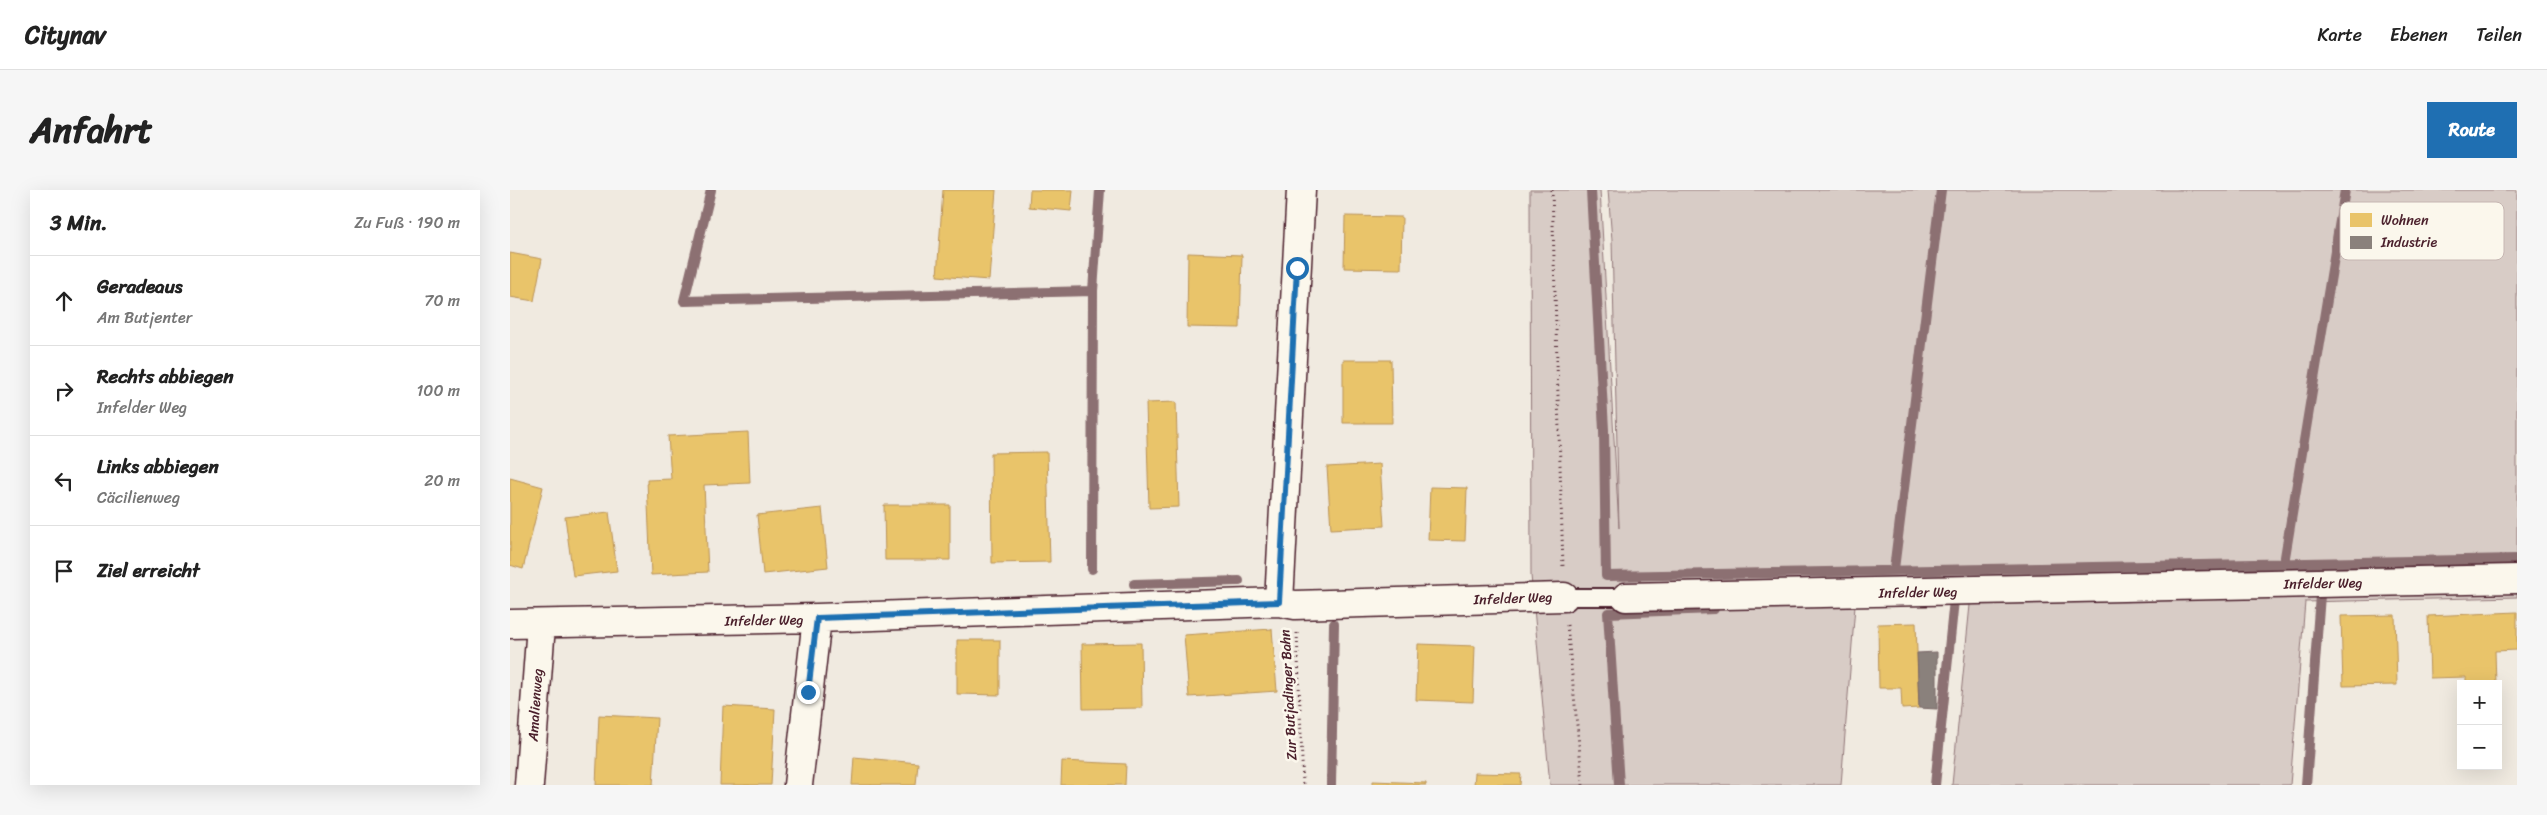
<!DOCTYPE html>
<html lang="de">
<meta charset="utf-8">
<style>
:root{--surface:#fff;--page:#f6f6f6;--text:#222;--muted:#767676;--line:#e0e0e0;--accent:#1f6fb2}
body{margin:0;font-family:Sriracha,sans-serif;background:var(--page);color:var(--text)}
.controls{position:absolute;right:15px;bottom:15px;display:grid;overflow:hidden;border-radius:0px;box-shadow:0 5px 20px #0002}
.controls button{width:45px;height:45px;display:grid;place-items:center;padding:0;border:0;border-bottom:1px solid var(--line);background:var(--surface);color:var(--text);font:25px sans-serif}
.stop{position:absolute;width:15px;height:15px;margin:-11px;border:4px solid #1f6fb2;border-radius:50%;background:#fff}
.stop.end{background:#1f6fb2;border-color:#fff;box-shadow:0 1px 5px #0008}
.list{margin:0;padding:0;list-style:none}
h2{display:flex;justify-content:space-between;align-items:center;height:65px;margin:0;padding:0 20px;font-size:21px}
h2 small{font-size:16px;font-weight:400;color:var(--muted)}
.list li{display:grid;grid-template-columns:32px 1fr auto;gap:15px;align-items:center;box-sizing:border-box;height:90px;padding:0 20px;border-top:1px solid var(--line)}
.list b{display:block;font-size:19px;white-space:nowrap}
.list p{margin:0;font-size:16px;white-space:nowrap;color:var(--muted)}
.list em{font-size:16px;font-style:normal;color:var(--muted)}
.icon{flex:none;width:28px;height:28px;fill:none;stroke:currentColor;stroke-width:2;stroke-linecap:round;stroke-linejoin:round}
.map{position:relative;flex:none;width:2007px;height:595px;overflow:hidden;border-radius:0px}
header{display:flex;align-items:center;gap:30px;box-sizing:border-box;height:70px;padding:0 25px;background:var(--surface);border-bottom:1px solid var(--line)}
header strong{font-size:24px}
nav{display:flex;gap:28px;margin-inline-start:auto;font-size:18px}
.intro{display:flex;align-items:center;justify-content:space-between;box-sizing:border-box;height:120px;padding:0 30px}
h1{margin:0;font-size:35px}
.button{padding:12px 22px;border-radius:0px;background:var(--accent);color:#fff;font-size:18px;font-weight:700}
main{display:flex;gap:30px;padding:0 30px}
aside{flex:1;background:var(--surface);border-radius:0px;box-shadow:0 5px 20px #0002}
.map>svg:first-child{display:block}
.green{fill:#d8ccc6;stroke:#917678}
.homes{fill:#e9c46a;stroke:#b99257}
.industry{fill:#8a817c;stroke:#776464}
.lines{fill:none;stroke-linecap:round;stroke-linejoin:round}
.stream{stroke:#8c6f72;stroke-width:10}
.service-casing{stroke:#4a1f2b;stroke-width:20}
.minor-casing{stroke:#4a1f2b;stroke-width:31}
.path{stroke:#4a1f2b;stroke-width:3;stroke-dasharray:1 4;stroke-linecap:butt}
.service{stroke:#fbf7ec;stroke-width:16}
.minor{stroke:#fbf7ec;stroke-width:28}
.route{stroke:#1f6fb2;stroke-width:6}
.labels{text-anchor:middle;stroke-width:5;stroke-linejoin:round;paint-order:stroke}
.street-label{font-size:14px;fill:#4a1f2b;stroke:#fbf7ec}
.key{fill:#fbf7ec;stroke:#c6b6b2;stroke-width:1}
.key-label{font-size:14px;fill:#4a1f2b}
</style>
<header>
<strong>Citynav</strong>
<nav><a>Karte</a><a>Ebenen</a><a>Teilen</a></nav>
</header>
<div class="intro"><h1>Anfahrt</h1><a class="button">Route</a></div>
<main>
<aside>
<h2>3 Min.<small>Zu Fuß · 190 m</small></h2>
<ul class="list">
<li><svg class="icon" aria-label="ahead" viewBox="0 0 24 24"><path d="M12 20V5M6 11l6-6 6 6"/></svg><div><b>Geradeaus</b><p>Am Butjenter</p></div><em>70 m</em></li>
<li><svg class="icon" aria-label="right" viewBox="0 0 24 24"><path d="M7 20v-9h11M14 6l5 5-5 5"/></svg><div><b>Rechts abbiegen</b><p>Infelder Weg</p></div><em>100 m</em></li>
<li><svg class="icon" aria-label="left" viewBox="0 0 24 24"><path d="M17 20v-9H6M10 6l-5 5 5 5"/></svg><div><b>Links abbiegen</b><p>Cäcilienweg</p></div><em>20 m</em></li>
<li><svg class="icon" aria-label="arrive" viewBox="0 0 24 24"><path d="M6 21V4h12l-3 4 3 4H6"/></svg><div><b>Ziel erreicht</b></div></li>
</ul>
</aside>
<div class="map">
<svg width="2007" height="595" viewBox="0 0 2007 595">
<rect width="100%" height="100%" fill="#f0eae0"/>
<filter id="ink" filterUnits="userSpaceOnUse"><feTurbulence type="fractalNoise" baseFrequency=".02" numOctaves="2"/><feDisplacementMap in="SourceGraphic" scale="10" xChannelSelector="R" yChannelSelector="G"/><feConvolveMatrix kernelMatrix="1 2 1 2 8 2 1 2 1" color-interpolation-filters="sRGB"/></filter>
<g filter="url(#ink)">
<path class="green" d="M1020 0H1090L1109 338 1102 50 1098 0H2007V407L1795 412 1780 595H1442L1460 415 1345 416 1331 595H1040L1021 385Z"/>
<path class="homes" d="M433 0H486L479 90 427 86Z
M520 0H563L561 21 519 17Z
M835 26 892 27 891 79 834 78Z
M0 63 32 69 24 111 0 107Z
M678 63 732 65 730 138 677 137Z
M833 170H881L882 233H833Z
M666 212 669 317 639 318 636 213Z
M238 242 240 293 194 295 198 382 141 385 137 290 161 289 158 246Z
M537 262 540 372 482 373 481 263Z
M870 274 874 336 821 339 817 277Z
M0 288 33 297 13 379 0 375Z
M920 297 957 298 955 351 918 350Z
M374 315H440V370H375Z
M312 318 318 377 253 384 247 325Z
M99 322 107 381 63 386 55 327Z
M2007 422V460L1985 461 1986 494H1956V487L1920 488 1918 426Z
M1885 425 1887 495 1833 496 1831 426Z
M1406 433 1409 518 1392 519 1391 498H1369L1368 434Z
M762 439 767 501 679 507 674 445Z
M447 450H490V505L447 504Z
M631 453 632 518 573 519 572 454Z
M908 454 965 456 963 512 906 510Z
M213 516 265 519 261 595H210Z
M89 525 147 528 143 595H86Z
M344 567 408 573 406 595H342Z
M552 571 616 574 615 595H551Z
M965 583 1011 584 1010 595H964Z
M863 591 916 593V595H863Z"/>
<path class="industry" d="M1427 462V519L1409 518 1407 463Z"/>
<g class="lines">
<path class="stream" d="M201 0 174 111 583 101 582 379
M1081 0 1094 240 1096 386 2007 369
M583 101 590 0
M1774 373 1835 0
M1384 379 1431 0
M624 394 729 391
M821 595 824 434
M1109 595 1098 423 1204 419
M1425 595 1444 410
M1796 595 1810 405"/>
<g class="service-casing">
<path id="service" d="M1054 407H1116"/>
</g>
<g class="minor-casing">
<path id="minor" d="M1116 407 2007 389
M769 412 791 0
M0 434 307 428 769 412 785 415 1054 407
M19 595 31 435
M288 595 307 428"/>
</g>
<path class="path" d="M1042 0 1053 377
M1057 435 1073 595
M787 443 793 595"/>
<use href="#service" class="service"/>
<use href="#minor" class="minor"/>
</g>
</g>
<g class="lines" filter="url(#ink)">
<path class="route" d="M298 502 307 428 769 412 787 78"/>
</g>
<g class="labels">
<g class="street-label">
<text transform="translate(1813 393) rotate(-1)" y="5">Infelder Weg</text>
<text transform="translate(1408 402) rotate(-1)" y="5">Infelder Weg</text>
<text transform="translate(1003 408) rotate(-2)" y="5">Infelder Weg</text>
<text transform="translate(254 430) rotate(-1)" y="5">Infelder Weg</text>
<text transform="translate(778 505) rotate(-93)" y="5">Zur Butjadinger Bahn</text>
<text transform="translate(25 515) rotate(-86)" y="5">Amalienweg</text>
</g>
</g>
<rect x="1830" y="12" width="164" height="58" rx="8" class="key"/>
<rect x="1840" y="23" width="22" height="14" fill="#e9c46a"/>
<rect x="1840" y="46" width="22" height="13" fill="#8a817c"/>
<g class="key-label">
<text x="1871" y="35">Wohnen</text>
<text x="1871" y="57">Industrie</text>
</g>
</svg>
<div class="controls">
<button>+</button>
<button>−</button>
</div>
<div class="stop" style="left:787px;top:78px"></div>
<div class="stop end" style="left:298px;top:502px"></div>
</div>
</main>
